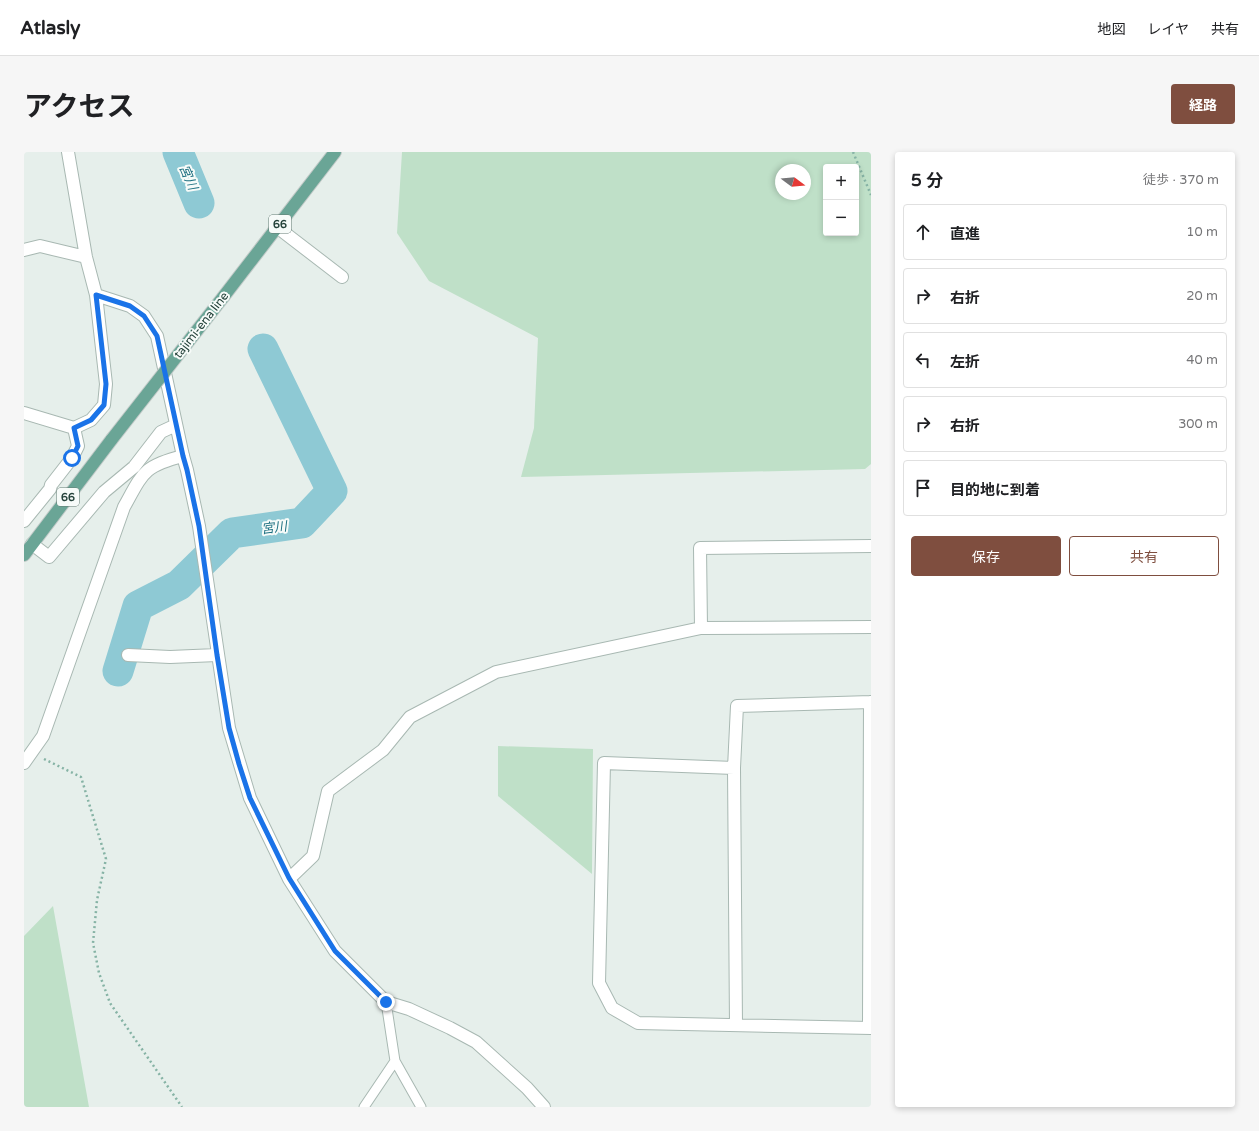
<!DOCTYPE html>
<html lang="ja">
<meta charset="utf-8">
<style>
:root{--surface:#fff;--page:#f6f6f6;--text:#202124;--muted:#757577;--line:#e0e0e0;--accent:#7f4e3f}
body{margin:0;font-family:"Varela Round","Noto Sans JP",sans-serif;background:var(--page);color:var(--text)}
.controls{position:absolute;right:12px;top:12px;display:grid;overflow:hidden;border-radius:4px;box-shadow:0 2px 6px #0003}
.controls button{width:36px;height:36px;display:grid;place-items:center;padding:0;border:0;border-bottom:1px solid var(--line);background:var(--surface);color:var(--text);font:20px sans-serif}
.compass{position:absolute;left:751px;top:12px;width:36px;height:36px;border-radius:50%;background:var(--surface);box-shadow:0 2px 6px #0003;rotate:106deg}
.stop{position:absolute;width:12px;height:12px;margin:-9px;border:3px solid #1a73e8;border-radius:50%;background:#fff}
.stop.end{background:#1a73e8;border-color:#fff;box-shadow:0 1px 4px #0008}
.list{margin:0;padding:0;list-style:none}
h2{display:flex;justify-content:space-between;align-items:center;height:52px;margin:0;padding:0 16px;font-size:17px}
h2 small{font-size:13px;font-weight:400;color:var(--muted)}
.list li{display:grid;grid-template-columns:26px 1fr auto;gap:12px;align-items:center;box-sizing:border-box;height:56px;margin:0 8px 8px;padding:0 8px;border:1px solid var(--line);border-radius:4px}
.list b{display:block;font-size:15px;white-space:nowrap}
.list em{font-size:13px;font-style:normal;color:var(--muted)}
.actions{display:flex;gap:8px;padding:12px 16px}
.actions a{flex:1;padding:9px 0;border:1px solid var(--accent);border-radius:4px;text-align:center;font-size:14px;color:var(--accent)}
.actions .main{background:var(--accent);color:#fff}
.icon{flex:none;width:22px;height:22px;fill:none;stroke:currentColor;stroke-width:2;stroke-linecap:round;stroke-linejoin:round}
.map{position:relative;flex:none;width:847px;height:955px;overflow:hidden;border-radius:4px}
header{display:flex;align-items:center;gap:24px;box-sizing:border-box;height:56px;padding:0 20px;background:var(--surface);border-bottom:1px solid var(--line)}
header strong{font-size:19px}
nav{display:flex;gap:22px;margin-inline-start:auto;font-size:14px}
.intro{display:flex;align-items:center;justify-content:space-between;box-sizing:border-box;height:96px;padding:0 24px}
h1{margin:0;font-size:28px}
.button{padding:10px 18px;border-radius:4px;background:var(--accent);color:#fff;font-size:14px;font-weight:700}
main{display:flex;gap:24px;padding:0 24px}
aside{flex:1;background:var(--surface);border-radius:4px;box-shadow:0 2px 6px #0003}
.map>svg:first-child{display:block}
.green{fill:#bfe0c8;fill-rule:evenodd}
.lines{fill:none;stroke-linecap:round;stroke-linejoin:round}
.river{stroke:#8ec9d4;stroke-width:31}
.service-casing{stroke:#a8b8b2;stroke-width:11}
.minor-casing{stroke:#a8b8b2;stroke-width:14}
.tertiary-casing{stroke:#a8b8b2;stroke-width:14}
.primary-casing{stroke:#c2cac8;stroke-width:14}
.path{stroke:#86b3a5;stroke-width:2.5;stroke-dasharray:2 3;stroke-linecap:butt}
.service{stroke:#fff;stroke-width:9}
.minor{stroke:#fff;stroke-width:12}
.tertiary{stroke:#fff;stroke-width:12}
.primary{stroke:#6aa596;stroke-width:12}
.primary-bridge-casing{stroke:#c2cac8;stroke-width:14;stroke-linecap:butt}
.primary-bridge{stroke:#6aa596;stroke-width:12}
.route{stroke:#1a73e8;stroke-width:5}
.labels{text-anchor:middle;stroke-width:4;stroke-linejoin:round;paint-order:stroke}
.shield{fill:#f7fbf9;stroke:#637a73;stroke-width:1}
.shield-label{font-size:11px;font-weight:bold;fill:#24423a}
.street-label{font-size:12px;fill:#24423a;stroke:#f7fbf9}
.water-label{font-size:13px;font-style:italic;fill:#1c6f80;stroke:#f7fbf9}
</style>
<header>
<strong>Atlasly</strong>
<nav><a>地図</a><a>レイヤ</a><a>共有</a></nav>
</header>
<div class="intro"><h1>アクセス</h1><a class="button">経路</a></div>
<main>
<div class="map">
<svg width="847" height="955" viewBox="0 0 847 955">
<rect width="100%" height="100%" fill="#e6efeb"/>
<path class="green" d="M378 0H847V312L841 317 497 325 510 276 514 186 405 129 373 81ZM802 15H832V81H802ZM757 18H781V42H757Z
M474 594 569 597 568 722 474 644Z
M29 754 65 955H0V784Z"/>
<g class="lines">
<path class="river" d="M154 0 175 51
M94 519 114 454 155 433 208 381 278 371 308 339 239 197"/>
<g class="service-casing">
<path id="service" d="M362 850 371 909 397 955
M340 955 371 909"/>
</g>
<g class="minor-casing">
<path id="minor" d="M44 0 62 105 72 143 106 154 120 164 133 184 159 304 163 318 175 374 205 576 226 646 265 727 311 799 362 850 385 857 426 876 452 890 503 936 520 955
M253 75 318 125
M0 98 16 94 62 105
M0 261 50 276 67 268 80 253 82 232 72 143
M0 369 26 337 27 333 48 306 54 294 50 276
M8 392 25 405 80 340 110 315 137 280 152 273
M677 476 676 396 847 394
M104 503 146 505 193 503
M847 550 713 554 710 616 580 611 575 831 588 856 614 871 847 876
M710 616 712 873
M265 727 289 704 304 639 359 598 386 565 472 520 677 476 847 475
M845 876 846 550"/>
</g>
<g class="tertiary-casing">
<path id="tertiary" d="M0 611 19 584 100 355C119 321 119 314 159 304"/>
</g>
<g class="primary-casing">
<path id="primary" d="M200 144 311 0
M0 403 88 287"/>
</g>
<path class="path" d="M829 0 847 43
M20 607 57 625 82 707 73 748 69 791 75 821 86 851 158 955"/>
<use href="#service" class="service"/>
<use href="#minor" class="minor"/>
<use href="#tertiary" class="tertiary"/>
<use href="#primary" class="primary"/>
<g class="primary-bridge-casing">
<path id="primary-bridge" d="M88 287 200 144"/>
</g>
<use href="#primary-bridge" class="primary-bridge"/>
</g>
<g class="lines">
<path class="route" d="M48 306 54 294 50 276 67 268 80 253 82 232 72 143 106 154 120 164 133 184 159 304 163 318 175 374 193 503 205 576 215 612 226 646 265 726 311 799 362 850"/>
</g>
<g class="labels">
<g class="shield">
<rect x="245" y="63" width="22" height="18" rx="3"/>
<rect x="33" y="336" width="22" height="18" rx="3"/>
</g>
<g class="shield-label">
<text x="256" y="76">66</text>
<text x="44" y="349">66</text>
</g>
<g class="street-label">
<text transform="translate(177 173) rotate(-52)" y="4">tajimi-ena line</text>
</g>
<g class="water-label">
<text transform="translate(165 25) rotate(67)" y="5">宮川</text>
<text transform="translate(250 375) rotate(-7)" y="5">宮川</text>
</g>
</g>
</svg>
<div class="controls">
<button>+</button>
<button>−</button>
</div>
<svg class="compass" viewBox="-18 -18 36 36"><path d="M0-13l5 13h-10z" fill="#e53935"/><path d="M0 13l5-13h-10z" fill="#757577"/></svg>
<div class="stop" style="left:48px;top:306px"></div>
<div class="stop end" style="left:362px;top:850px"></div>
</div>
<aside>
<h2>5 分<small>徒歩 · 370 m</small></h2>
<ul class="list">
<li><svg class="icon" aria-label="ahead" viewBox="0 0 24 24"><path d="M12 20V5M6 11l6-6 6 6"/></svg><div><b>直進</b></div><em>10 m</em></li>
<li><svg class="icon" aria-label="right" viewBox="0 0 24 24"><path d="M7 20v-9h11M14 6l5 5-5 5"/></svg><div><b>右折</b></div><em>20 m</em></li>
<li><svg class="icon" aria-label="left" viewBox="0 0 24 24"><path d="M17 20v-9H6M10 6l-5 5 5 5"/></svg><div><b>左折</b></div><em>40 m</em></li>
<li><svg class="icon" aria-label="right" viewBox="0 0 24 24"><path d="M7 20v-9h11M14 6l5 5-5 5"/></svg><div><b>右折</b></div><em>300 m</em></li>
<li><svg class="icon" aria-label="arrive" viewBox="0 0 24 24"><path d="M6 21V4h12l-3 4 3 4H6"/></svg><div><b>目的地に到着</b></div></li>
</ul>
<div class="actions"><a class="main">保存</a><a>共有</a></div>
</aside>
</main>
